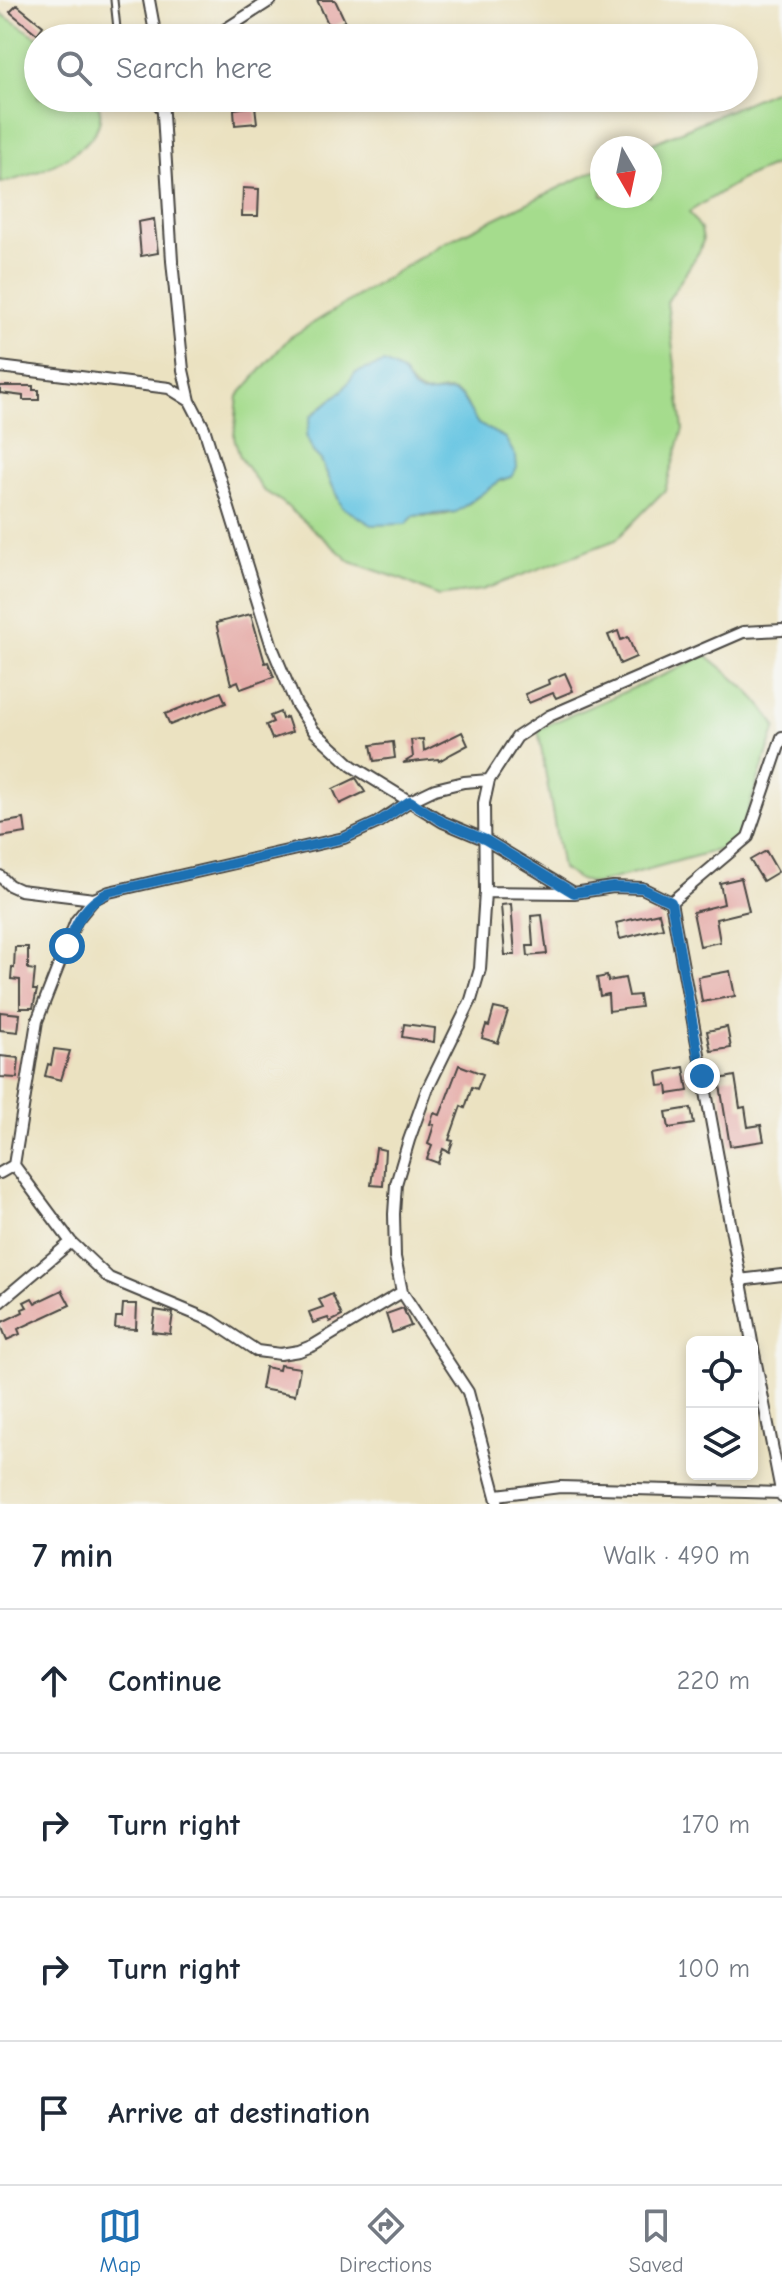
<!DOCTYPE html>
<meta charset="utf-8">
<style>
:root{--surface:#fff;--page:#f6f6f7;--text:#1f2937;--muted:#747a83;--line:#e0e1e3;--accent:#1f6fb2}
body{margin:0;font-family:"Comic Neue",sans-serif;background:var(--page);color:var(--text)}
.controls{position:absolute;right:24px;bottom:24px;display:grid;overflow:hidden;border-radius:12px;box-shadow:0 4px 12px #0003}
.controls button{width:72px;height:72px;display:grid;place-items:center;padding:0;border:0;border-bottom:2px solid var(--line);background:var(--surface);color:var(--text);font:40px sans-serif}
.compass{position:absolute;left:590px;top:136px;width:72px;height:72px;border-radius:50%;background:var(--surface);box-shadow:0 4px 12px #0003;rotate:171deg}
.stop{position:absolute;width:24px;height:24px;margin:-18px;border:6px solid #1f6fb2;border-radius:50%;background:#fff}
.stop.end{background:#1f6fb2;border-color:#fff;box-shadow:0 2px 8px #0008}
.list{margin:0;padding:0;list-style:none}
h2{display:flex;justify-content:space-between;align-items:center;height:104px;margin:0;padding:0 32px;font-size:34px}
h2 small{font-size:26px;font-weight:400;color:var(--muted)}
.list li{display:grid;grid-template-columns:52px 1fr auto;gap:24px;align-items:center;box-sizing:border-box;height:144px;padding:0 32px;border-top:2px solid var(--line)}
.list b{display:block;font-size:30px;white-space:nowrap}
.list em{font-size:26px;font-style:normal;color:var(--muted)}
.icon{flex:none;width:44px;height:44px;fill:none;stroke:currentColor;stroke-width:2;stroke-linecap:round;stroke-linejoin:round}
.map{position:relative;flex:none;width:782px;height:1504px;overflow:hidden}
.search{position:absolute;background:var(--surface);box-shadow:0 4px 12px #0003;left:24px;right:24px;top:24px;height:88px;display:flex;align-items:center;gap:20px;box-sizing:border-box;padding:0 28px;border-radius:44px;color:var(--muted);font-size:30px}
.sheet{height:680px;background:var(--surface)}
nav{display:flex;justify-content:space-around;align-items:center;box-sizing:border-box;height:112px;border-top:2px solid var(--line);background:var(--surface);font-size:22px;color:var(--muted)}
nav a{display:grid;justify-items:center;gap:4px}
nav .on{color:var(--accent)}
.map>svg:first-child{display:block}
.green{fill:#a5dc8d;stroke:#68845c;stroke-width:2;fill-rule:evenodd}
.water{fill:#63c4e2;stroke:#477886;stroke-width:2}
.building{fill:#e5aba7}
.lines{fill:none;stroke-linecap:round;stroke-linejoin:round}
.service-casing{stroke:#484642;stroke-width:9}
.minor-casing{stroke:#484642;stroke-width:14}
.service{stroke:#fff;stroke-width:5}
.minor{stroke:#fff;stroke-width:10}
.route{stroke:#1f6fb2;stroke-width:10}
</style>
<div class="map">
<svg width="782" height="1504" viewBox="0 0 782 1504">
<rect width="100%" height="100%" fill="#f6f6f2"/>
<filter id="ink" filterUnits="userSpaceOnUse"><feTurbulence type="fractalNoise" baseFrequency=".0125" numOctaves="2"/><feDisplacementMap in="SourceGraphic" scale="16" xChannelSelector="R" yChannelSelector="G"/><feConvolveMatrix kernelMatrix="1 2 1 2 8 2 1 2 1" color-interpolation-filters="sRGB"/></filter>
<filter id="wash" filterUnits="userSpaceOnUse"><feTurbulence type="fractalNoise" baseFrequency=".006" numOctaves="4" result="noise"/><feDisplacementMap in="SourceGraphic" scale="32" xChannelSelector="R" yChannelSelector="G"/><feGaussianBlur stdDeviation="1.8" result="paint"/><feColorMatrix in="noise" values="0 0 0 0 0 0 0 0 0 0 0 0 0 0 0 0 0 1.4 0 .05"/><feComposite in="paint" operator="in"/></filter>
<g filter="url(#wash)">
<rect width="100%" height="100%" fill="#ebe2c1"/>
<path class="green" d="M0 13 37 37 50 25 58 38H38V98H95C123 143 32 178 0 183Z
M782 87V162L744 178 689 212 701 229 703 240 700 250 667 302 683 429 665 490 616 540 482 590 438 596 401 579 351 562 282 502 263 490 240 457 234 437 238 396 289 338 442 244 602 167V196H650V148H642ZM402 372C429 414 439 379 461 396 469 403 470 416 477 423 484 430 497 434 505 438L511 477C491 482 477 500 459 510 436 524 369 510 342 507L321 460 313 452 311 416 343 390 355 374Z
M705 654C731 676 759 696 776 727L740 834 725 848 595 884 580 880 562 869 538 729 675 670Z"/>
<path class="water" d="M384 363 402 372 413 389 422 394 453 392 462 397 478 424 505 438 516 457 517 468 511 477 501 480 456 512 414 516 406 524 372 525 342 507 321 460 313 452 306 436 311 416 343 390 355 373Z"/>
<g id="blocks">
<path class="building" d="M317 0H335L345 21 330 28Z
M17 5 43 26 37 34 10 12Z
M255 106 257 123 235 125 234 109Z
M243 188 259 189 258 216H242Z
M154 219 158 253 141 256 138 222Z
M0 386H33V390H39V400H23V396L0 393Z
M251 614 265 663 268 662 274 677 241 689 238 681 231 684 216 623Z
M618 631 621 640 628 637 636 657 620 664 608 635Z
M565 673 573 691 556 698 553 693 529 703 525 694 549 684 548 680Z
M221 692 226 703 170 725 165 714Z
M280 712 282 719 287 717 292 732 272 739 266 725 273 722 270 716Z
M462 732 468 745 451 754 439 761 438 759 403 763 413 757 411 740 423 739 424 751Z
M393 742 395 758 374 761 371 745Z
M356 778 365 792 340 804 333 789Z
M24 819 26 833 0 837V823Z
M766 851 778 872 763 881 750 860Z
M741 878 749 911 716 919 720 942 700 946 693 912 724 904 720 883Z
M511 904 515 955H505L501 905Z
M659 913 663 928 620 939 616 923Z
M542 915 547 954 528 956 527 946H533L531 916Z
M15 947H28V969L35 970 33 990H37L33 1008H20V980L11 979 12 967 14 968Z
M730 971 735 996 702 1002 698 977Z
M607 976 608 981 625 978 629 996 639 995 641 1007 609 1011 608 994 600 996 597 978Z
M494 1008 508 1011 498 1043 482 1038 486 1025 489 1026Z
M0 1012 20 1014 18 1032 0 1030Z
M404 1024 435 1028 434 1042 402 1037Z
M727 1027 731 1048 711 1051 707 1031Z
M54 1049 70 1051 61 1080 45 1076 48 1064 51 1065Z
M0 1056 19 1058 17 1078 0 1077Z
M459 1065 483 1074 477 1089 472 1087 465 1108 461 1106 449 1140 453 1141 449 1152 443 1149 438 1163 427 1159 432 1146 428 1144 434 1125 430 1124 434 1113 440 1115Z
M684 1067 688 1091 668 1094 667 1085 659 1086 657 1072Z
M735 1076 740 1108 745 1107 748 1127 761 1125 764 1141 730 1146 719 1079Z
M691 1108 694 1124 669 1128 666 1112Z
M376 1148 385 1150 383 1186 371 1185Z
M62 1290 70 1305 18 1329 20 1334 7 1340 0 1323 23 1312 22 1309 27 1307 24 1302 32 1298 35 1303Z
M332 1294 342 1316 330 1322 328 1318 313 1323 309 1312 323 1307 319 1300Z
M123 1304H137L136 1329 115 1328 116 1317H122Z
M403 1308 411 1326 392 1333 386 1314Z
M155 1310 173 1313 170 1334 152 1332Z
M280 1365 300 1368 295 1395 261 1389 265 1367 279 1370Z"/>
</g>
</g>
<g filter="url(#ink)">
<use href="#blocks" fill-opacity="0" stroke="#484642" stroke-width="2"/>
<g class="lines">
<g class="service-casing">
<path id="service" d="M114 0 118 38
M149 98 160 110"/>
</g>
<g class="minor-casing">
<path id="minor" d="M149 0 156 38
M212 38 271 0
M162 98 172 261 183 370 190 401 204 428 272 647 296 704 314 731 352 766 443 822 486 840 574 893 613 887 642 888 671 902
M0 367 169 388 190 401
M0 876 9 885 20 890 94 899
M485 892 572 893
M671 902 752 1342
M671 902 748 837 782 737
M0 1173 14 1165
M739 1280 782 1275
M402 1292 314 1345 299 1351 280 1354 257 1351 212 1321 109 1278 71 1242 14 1165 37 1021 76 921 94 899 109 892 344 838 377 823 410 801 435 789 464 782 489 780
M0 1302 71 1242
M752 1343 782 1496
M497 1495 560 1487 782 1493
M498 1504 468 1392 402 1292 395 1257 394 1214 396 1184 409 1140 427 1090 471 1000 480 969 485 892 484 803 489 780 517 737 549 716 743 632 782 630"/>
</g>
<use href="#service" class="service"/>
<use href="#minor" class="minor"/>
</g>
</g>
<g class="lines" filter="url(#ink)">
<path class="route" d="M67 946C76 922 85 904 109 892L344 838 377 823 410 801 443 822 486 840 574 893 613 887 642 888 671 902 702 1076"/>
</g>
</svg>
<div class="controls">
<button><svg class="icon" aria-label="locate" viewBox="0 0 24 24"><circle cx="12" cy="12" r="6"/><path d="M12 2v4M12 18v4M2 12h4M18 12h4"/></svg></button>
<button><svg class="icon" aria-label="layers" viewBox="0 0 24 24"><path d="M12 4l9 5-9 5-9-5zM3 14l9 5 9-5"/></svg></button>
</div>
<svg class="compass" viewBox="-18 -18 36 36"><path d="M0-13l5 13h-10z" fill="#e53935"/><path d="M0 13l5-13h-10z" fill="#747a83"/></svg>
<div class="stop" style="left:67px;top:946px"></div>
<div class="stop end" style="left:702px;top:1076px"></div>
<div class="search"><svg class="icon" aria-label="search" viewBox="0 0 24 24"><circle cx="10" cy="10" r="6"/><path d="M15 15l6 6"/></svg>Search here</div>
</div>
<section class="sheet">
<h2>7 min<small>Walk · 490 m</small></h2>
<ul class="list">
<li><svg class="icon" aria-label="ahead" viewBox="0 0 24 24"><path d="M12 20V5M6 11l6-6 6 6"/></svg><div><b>Continue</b></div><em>220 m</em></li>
<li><svg class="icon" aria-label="right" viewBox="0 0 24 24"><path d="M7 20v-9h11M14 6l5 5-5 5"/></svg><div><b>Turn right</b></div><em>170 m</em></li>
<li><svg class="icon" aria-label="right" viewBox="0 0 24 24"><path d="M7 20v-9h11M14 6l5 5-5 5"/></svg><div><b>Turn right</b></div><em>100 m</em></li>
<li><svg class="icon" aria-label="arrive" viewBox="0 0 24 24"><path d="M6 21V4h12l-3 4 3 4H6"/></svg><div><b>Arrive at destination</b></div></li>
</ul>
</section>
<nav>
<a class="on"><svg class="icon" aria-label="map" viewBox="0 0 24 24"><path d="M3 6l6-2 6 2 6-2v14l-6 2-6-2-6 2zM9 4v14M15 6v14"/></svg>Map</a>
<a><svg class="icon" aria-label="directions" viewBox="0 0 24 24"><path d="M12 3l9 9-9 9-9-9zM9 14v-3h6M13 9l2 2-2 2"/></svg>Directions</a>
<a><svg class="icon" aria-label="saved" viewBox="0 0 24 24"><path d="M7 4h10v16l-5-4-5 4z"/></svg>Saved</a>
</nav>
